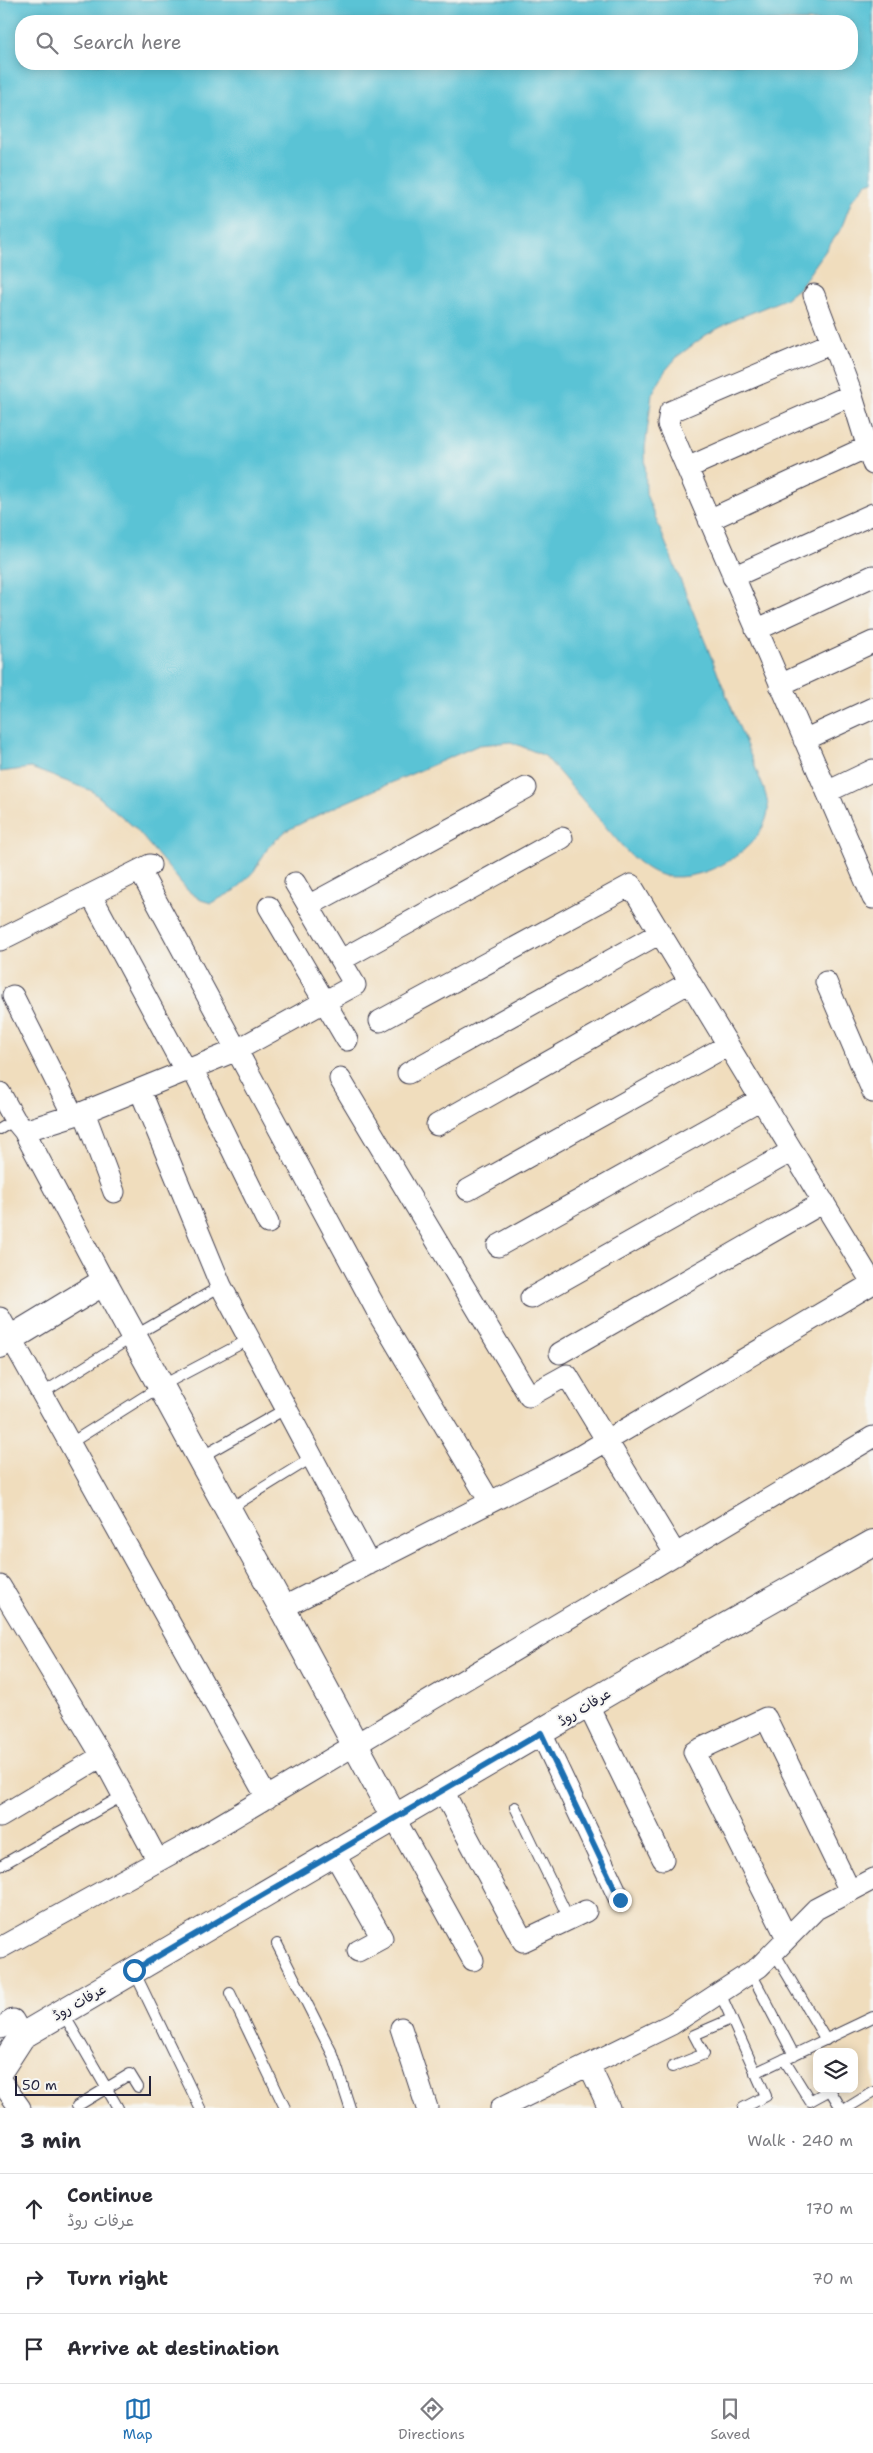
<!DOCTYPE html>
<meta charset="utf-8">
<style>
:root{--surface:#fff;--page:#f7f7f7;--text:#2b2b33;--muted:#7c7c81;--line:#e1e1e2;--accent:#1f6fb2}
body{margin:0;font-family:"Shantell Sans","Playpen Sans Arabic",sans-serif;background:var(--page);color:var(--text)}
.controls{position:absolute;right:15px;bottom:15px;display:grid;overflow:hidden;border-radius:10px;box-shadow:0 2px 12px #0003}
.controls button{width:45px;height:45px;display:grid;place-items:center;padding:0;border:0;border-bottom:1px solid var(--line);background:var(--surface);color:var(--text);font:25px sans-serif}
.scale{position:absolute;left:15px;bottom:12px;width:136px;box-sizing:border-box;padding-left:5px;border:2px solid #22223b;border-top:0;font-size:14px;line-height:18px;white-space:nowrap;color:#22223b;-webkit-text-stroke:4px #f6f6f2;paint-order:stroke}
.stop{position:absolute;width:15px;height:15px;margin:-11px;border:4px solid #1f6fb2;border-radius:50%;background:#fff}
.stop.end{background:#1f6fb2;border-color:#fff;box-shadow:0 1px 5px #0008}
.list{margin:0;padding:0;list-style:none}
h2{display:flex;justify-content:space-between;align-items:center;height:65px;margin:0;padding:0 20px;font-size:21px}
h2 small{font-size:16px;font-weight:400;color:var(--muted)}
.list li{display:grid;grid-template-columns:32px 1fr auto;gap:15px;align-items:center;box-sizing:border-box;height:70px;padding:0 20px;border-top:1px solid var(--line)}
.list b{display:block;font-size:19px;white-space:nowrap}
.list p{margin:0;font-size:16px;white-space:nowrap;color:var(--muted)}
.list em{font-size:16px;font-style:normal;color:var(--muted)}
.icon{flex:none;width:28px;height:28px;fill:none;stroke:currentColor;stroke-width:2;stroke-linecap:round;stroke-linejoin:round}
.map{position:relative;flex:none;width:873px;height:2108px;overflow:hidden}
.search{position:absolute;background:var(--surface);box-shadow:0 2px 12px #0003;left:15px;right:15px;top:15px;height:55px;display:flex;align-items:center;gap:12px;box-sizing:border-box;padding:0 18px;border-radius:20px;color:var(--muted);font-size:19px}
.sheet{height:275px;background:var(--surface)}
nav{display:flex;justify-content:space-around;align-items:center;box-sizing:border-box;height:70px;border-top:1px solid var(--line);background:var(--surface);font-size:14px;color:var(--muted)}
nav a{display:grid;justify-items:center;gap:2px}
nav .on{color:var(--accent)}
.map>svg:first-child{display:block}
.water{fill:#5ac3d5;stroke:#3e7288;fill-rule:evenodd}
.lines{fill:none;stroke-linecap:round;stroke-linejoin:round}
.service-casing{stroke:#413e4e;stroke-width:12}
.minor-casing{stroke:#413e4e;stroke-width:23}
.tertiary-casing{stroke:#413e4e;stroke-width:28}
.service{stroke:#fff;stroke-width:10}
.minor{stroke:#fff;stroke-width:21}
.tertiary{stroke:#fff;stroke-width:26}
.route{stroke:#1f6fb2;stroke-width:6}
.labels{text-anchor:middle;stroke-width:4;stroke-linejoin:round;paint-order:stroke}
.street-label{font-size:14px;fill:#22223b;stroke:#f6f6f2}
</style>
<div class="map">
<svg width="873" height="2108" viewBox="0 0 873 2108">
<rect width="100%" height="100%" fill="#f6f6f2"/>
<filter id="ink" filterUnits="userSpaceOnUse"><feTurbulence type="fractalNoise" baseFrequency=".02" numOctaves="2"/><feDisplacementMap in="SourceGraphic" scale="10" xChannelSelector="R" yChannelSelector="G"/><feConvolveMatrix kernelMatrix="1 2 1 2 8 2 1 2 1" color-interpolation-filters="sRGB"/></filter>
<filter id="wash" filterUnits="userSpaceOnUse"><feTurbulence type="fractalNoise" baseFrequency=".0096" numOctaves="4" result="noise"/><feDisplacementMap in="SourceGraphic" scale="20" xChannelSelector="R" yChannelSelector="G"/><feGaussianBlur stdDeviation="1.12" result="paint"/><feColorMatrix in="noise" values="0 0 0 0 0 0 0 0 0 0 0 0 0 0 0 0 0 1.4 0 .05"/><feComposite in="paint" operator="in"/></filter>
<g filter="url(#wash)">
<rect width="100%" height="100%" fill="#f0ddbd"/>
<path class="water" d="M0 0H873V181L867 183 852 200 841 229 799 288 785 299 736 319 706 335 678 356 665 371 652 394 645 448 646 494 764 789C766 796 769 805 768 812 761 851 703 883 665 876 651 873 639 863 629 854L545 756 511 742 479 745 328 810 286 831 269 846 254 871 236 890 211 903 201 900 188 891 135 828 92 791 31 768 0 772ZM21 21H852V64H21Z"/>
</g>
<g filter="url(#ink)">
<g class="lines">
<g class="service-casing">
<path id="service" d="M0 1129 15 1120
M41 1394 134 1336 221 1286
M69 1444 161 1386 248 1340
M201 1457 287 1408
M229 1509 313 1457
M515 1807 569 1919
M0 1866 124 1795
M277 1944 333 2055 350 2108
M774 1952 826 2040
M134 1971 200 2108
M751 1973 794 2055
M230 1993 285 2108
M720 1993 766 2096 743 2108
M63 2013 118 2108
M784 2059 810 2101 830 2090 841 2108
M672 2067 704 2054 694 2035 731 2019
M755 2073 873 2017
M77 2106 130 2074 138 2087
M847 2108 873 2092"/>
</g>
<g class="minor-casing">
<path id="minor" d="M814 295 850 390 873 464
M832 343 670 412 668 424 873 898
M687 468 851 395
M709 520 867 447
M733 577 873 514
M756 630 873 576
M780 685 873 642
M804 740 873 708
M827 792 873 770
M140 871 382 1320 490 1502
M91 895 186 1072
M308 906 526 788
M269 907 347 1040
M0 940 150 865
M341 960 562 838
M826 982 873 1092
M13 996 73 1115
M380 1021 631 885 873 1284
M193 1070 268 1223
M408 1073 660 933
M340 1079 529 1396 567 1375 676 1555
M140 1090 221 1286 369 1564
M0 1093 15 1120 24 1131 104 1282
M84 1112 114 1192
M437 1125 690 982
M24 1131 84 1112 237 1050 355 985 295 883
M468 1190 728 1045
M498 1246 761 1099
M531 1298 792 1151
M0 1318 267 1798
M560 1353 824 1202
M0 1586 102 1756 158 1861
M282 1608 579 1457 873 1283
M588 1705 663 1859
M541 1733 620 1900
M443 1791 523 1941 586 1911
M0 1817 102 1756
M395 1819 473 1960
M335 1855 382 1938 358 1951
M787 1938 694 1752 766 1718 850 1891
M0 1948 185 1846 873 1437
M0 2028 13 2020 22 2036
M401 2028 427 2108
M589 2065 609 2108
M0 2080 20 2108
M501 2108 672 2024 759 1967 816 1909 873 1879"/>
</g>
<g class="tertiary-casing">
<path id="tertiary" d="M0 1345 104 1282 282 1608 395 1819
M0 2070 22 2036 616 1688 873 1543"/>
</g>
<use href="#service" class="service"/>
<use href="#minor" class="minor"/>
<use href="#tertiary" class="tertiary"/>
</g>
</g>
<g class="lines" filter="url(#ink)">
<path class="route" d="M134 1970 541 1733 620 1900"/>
</g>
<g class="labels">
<g class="street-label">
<text transform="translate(584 1707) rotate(-31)" y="5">عرفات روڈ</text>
<text transform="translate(79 2002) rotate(-30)" y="5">عرفات روڈ</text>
</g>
</g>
</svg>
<div class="controls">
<button><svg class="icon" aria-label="layers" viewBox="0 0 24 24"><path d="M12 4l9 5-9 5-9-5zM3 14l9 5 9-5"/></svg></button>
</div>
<div class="scale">50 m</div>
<div class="stop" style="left:134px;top:1970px"></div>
<div class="stop end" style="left:620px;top:1900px"></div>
<div class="search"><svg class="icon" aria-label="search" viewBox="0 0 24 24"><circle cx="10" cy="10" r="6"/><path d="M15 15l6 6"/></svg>Search here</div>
</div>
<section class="sheet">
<h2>3 min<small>Walk · 240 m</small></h2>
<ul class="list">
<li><svg class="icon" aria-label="ahead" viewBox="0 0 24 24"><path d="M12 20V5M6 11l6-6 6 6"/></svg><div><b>Continue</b><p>عرفات روڈ</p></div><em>170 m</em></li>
<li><svg class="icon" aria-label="right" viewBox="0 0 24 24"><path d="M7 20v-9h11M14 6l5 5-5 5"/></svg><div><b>Turn right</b></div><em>70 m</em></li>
<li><svg class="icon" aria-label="arrive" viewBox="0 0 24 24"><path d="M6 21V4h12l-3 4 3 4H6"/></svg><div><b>Arrive at destination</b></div></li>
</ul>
</section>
<nav>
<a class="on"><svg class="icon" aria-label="map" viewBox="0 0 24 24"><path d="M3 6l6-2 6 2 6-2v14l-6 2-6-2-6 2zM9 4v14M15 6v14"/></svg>Map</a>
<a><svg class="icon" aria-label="directions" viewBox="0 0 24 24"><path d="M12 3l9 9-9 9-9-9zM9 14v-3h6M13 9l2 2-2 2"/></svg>Directions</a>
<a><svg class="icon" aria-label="saved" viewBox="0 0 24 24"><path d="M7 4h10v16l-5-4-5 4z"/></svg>Saved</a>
</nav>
